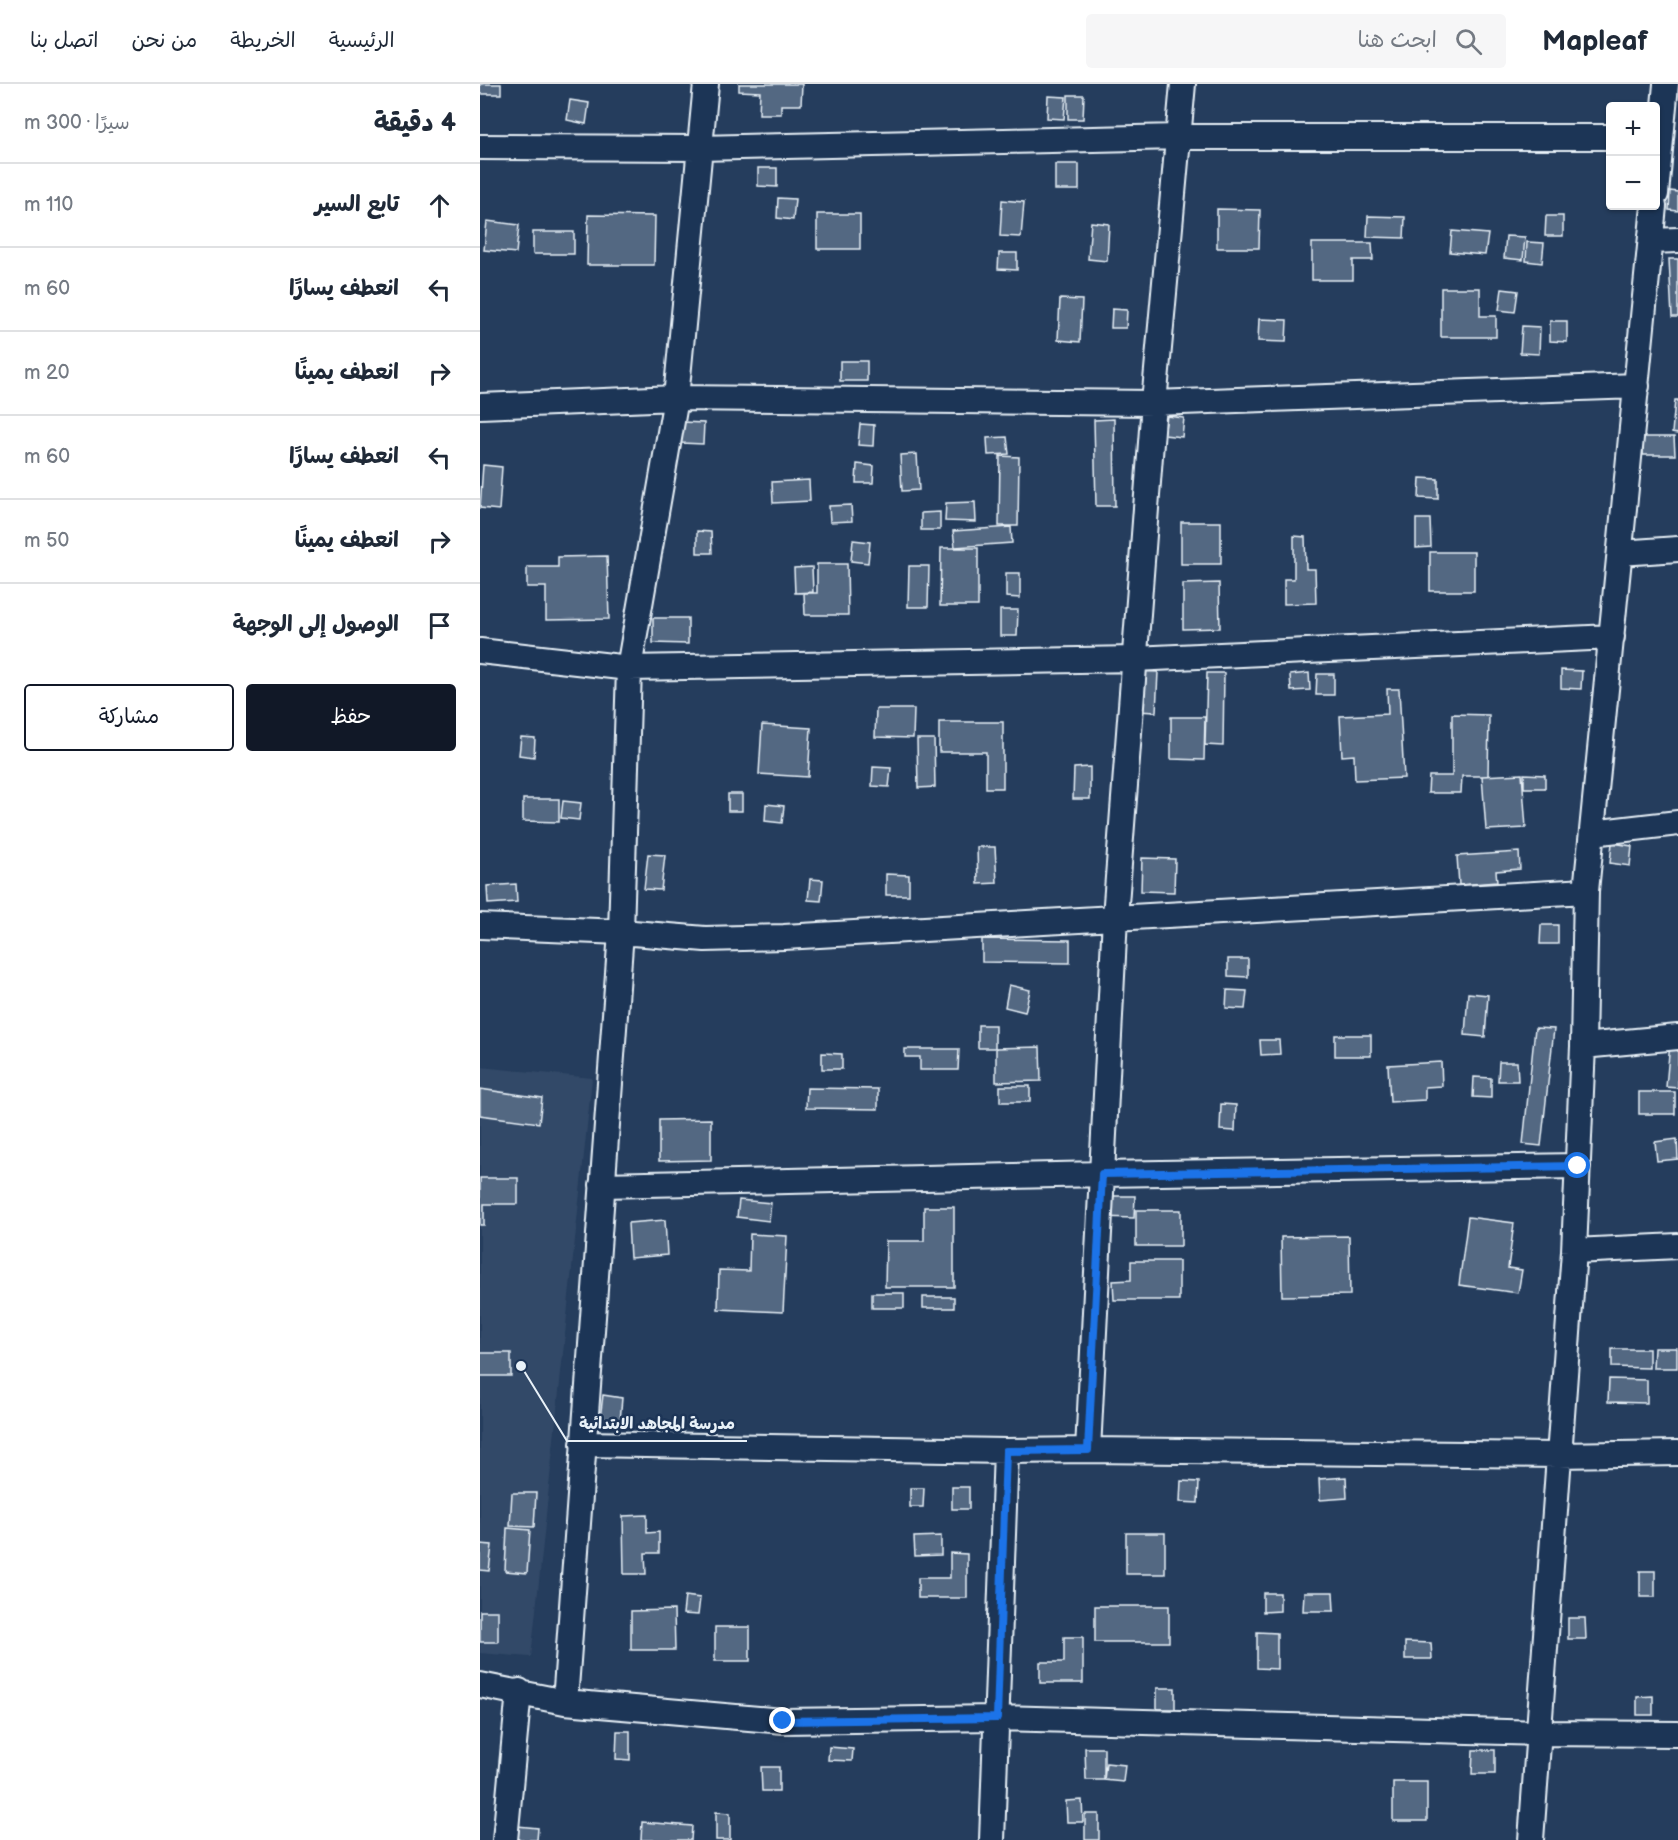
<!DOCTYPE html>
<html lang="ar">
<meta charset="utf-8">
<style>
:root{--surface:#fff;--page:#f6f6f7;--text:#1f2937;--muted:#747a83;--line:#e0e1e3;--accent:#111827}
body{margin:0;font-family:"Balsamiq Sans","Playpen Sans Arabic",sans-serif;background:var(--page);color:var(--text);direction:rtl}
.controls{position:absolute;right:18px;top:18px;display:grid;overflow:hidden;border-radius:6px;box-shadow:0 2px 4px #0004}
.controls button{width:54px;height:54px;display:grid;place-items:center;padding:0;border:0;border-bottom:2px solid var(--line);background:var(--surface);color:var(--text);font:30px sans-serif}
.stop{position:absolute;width:18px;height:18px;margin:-14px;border:4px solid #1a73e8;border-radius:50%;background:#fff}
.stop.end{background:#1a73e8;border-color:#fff;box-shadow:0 2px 6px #0008}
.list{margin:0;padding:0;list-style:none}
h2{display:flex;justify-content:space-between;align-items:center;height:78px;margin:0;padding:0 24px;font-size:26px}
h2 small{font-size:20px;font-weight:400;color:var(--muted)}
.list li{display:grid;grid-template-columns:39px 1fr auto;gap:18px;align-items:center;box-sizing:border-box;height:84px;padding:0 24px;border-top:2px solid var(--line)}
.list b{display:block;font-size:22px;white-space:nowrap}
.list em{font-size:20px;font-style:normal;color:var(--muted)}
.actions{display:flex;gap:12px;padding:18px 24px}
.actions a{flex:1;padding:14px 0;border:2px solid var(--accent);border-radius:6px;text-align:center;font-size:21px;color:var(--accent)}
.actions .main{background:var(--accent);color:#fff}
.icon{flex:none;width:33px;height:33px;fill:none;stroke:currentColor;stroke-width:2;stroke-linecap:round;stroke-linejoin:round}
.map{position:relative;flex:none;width:1198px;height:1756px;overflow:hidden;direction:ltr}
header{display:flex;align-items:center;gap:36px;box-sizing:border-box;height:84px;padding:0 30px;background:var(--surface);border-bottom:2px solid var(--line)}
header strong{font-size:28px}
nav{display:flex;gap:33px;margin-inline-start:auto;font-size:21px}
.search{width:420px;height:54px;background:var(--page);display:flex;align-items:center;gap:15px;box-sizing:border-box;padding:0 21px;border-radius:6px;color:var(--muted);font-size:22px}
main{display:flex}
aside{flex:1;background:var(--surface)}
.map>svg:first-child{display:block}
.built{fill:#334a68}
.building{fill:#536782;stroke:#e8f1f8;stroke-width:1.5}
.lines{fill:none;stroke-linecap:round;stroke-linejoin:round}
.minor-casing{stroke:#e8f1f8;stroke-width:28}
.minor{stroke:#1d3557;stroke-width:24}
.route{stroke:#1a73e8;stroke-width:8}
.leader{fill:none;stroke:#e8f1f8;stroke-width:2}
.callout-dot{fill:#e8f1f8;stroke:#1d3557;stroke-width:2}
.callout-label{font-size:16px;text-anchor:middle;font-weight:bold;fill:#e8f1f8;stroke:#1d3557;stroke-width:5;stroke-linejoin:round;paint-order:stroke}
</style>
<header>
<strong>Mapleaf</strong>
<div class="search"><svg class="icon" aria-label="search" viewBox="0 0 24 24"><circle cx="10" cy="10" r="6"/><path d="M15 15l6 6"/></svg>ابحث هنا</div>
<nav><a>الرئيسية</a><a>الخريطة</a><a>من نحن</a><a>اتصل بنا</a></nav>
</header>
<main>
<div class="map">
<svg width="1198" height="1756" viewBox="0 0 1198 1756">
<rect width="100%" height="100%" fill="#253d5d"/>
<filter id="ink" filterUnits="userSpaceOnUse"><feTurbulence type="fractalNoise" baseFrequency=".0167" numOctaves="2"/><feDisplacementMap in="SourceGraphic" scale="12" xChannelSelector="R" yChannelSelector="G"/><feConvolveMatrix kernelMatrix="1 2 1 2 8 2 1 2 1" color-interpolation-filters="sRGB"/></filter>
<g filter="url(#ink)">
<path class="built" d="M0 983 112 994 51 1573 0 1569Z"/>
<path class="building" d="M0 0H21V10H0Z
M259 0H322L321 21H301V30H279L280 8 259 7Z
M588 11H604L603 35H588Z
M568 12 586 13 584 35 567 34Z
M90 16 109 19 106 40 87 36Z
M575 80H599V106H575Z
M278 84H297V103L278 102Z
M1190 107 1198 108V127L1189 126Z
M298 114 315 115 313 136 297 134Z
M522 116 544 118 541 153 520 152Z
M737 125 780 126 779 164H737Z
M337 130H380V165H337Z
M108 131 175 132 174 181H107Z
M888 132 925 133 924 154 887 153Z
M1066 132H1083V152H1065Z
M7 137 39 141 36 169 4 166Z
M611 138 629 140 627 177 608 175Z
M972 147 1008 150 1005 171 970 168Z
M53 148H94V170H53Z
M1026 152 1045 153 1043 176 1024 174Z
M1047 158 1064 159 1062 179 1046 177Z
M832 159H892L893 176H873V196H832Z
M519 169H537V186L518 185Z
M1189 175H1198V233H1192Z
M961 204H1000V232H1016V253H961Z
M1022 205 1038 207 1035 228 1019 226Z
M580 215 602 216 600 258 578 256Z
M632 225 647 226 646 244H631Z
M779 235 807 236 806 258 778 257Z
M1070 237H1087V258L1070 257Z
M1042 242 1060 243 1059 270 1040 269Z
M360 277H387V297H360Z
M1195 316H1198V350L1192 349Z
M687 332 704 334 702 353 684 351Z
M634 335 635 422H616L614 336Z
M202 338 224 339 223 360 201 359Z
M380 340 394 341 393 362 378 361Z
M527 353 529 370 508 371 507 354Z
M1163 353H1194L1195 371H1163Z
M437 370 439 406 422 407 420 371Z
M520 372 539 373 538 442H519Z
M377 380 394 382 393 399H376Z
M3 381 22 383 19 426 0 424Z
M940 394 958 395V415L939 414Z
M329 396 330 417 293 419 292 398Z
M495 418 496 438 465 437 466 419Z
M371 421 372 437 350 438 349 422Z
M460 428V446H441V429Z
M936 435H950L951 463 936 464Z
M701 438H741V480H701Z
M531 443 532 459 475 463 473 447Z
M217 447 231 448 232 469H217Z
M814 452 825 453 826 485H835L836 519 804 520V495H814Z
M373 456 390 458 388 479 371 477Z
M461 464H498V522H460Z
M950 468H994V507H950Z
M127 472 129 535 66 536V503H47V483H78V473Z
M337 480H367L368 531H325L324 509H337Z
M429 482H449L448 523H428Z
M332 483 333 508 315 509 314 484Z
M526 489H540V514L526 513Z
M739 499 740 544 703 545V500Z
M520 526H538L537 552H520Z
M173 534H208V560L173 559Z
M1081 586 1102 587 1101 605 1081 604Z
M659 587 678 588 676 628 656 627Z
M727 589H744L743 662 725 661Z
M829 589 830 606 811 607 810 591Z
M837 590H854V611H836Z
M907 605H919L924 694 875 696 874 671 862 672 860 632 908 630Z
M396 625H434L433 654 395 653Z
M972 630 1009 631 1008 692H982L981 709H948L949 692H972Z
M691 633H725L724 676 691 675Z
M459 638H523V704H506V668H459Z
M282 641 331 644 328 693 279 690Z
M41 653 55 654 54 673 39 671Z
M437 655H454L455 703 438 704Z
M393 683 411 684 409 703 392 702Z
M610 683V715H593L594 684Z
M1042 690 1046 744 1006 746 1002 692Z
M1044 690 1065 691V704H1044Z
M248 710H262V727H248Z
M43 715H79V738L43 737Z
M83 717 101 719 99 736 81 734Z
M286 720 304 722 302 739 285 737Z
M1132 759 1152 762 1150 782 1130 779Z
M497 763H515L517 799 498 800Z
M1039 768 1040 785 1016 787 1017 798 979 801 977 772Z
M168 770 185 771 181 806 164 805Z
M662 774 695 775 694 808 661 807Z
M406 790 429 791V811H406Z
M330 795 343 796 341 817 328 816Z
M36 800 37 818 8 820 7 802Z
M1061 841H1078V860H1060Z
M502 855 590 856V879L502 878Z
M748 875H768V893L748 892Z
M529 901 550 906 545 928 525 923Z
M747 906 767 907 765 925 746 924Z
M988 909 1008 911 1005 953 985 951Z
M498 941H515V964H498Z
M1055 944 1074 945 1061 1062 1043 1060Z
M855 951H891V972H855Z
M780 956H799L800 970 781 971Z
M1190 959 1198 960V1004L1186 1003Z
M560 963 561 997 516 998V964Z
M425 965H479L478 986H440V973H425Z
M342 969 362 970V985H342Z
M961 978 962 1002 945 1003V1016L910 1018 908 981Z
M1019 978H1037L1038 997H1018Z
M994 993 1011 994V1014L993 1013Z
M520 1002H550V1018H520Z
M327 1004 398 1005V1025L326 1024Z
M0 1005 62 1014 59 1039 0 1031Z
M1159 1008H1195V1030H1159Z
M741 1020 756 1021 755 1047 740 1046Z
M231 1035V1076L179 1077V1036Z
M1197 1055 1198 1075 1177 1077 1175 1058Z
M0 1094H38V1120H4V1141H0Z
M621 1112H655L654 1134 620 1133Z
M259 1116 291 1119 289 1137 257 1133Z
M444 1123H474V1203H405L406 1157H444Z
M656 1126H701V1162H656Z
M988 1133 1034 1139 1028 1184 1042 1186 1038 1209 979 1201Z
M185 1136 187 1171 150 1174 148 1139Z
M270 1150 307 1152 303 1228 238 1225 239 1186 269 1187Z
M869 1152 870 1211 802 1212 801 1153Z
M651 1177H699V1216H634L633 1197 651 1196Z
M392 1209H424V1224H392Z
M443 1213H474V1224H443Z
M1174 1264H1197V1284H1173Z
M1132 1265H1169V1284L1132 1283Z
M0 1269H31V1292H0Z
M1129 1295 1167 1296V1319L1128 1318Z
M123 1311 142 1314 140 1337 120 1335Z
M866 1393 867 1414 840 1416 839 1395Z
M701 1397 719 1398 718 1419 700 1418Z
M472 1403H489V1425H472Z
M430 1404H444L443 1423H430Z
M32 1409H56L54 1443 30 1442Z
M167 1431V1449L179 1448V1469H165L166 1490H144L143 1432Z
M27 1444 50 1446 47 1489 25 1487Z
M646 1449H685V1490H646Z
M461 1452V1471L435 1472 434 1453Z
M0 1460 12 1461 9 1487 0 1486Z
M470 1469 487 1470V1514H438V1494H470Z
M1160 1487H1175V1513H1160Z
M824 1508H853L854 1527H823Z
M783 1509H800V1527L783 1528Z
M205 1512 220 1514 218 1531 203 1530Z
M615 1522H689V1558H615Z
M194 1526 195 1566H151V1527Z
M0 1527H18V1558H0Z
M1088 1534H1105L1106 1555H1088Z
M235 1543H270V1577H235Z
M777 1548 797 1549V1585L777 1584Z
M584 1553H603V1599H560V1578H584Z
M925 1558 951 1559 952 1575H925Z
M677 1604H695V1625H677Z
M1173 1612V1631H1157V1613Z
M137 1647H150V1676L136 1675Z
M349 1663 373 1665 372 1677 348 1676Z
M605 1664H624V1696H606Z
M993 1666H1015V1690H992Z
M626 1679 645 1681 643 1698 624 1696Z
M281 1683H299V1707H282Z
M913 1698H947V1737H913Z
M602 1716 603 1738H587L586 1717Z
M236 1728 250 1729V1756H236Z
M605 1730H619V1756H605Z
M162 1738 212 1742 211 1756H161Z
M37 1742 58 1744 57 1756H36Z"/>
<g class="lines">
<g class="minor-casing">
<path id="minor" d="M0 63 220 64 698 53H1130
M1176 110 1186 0
M1171 157 1198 156
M0 322 196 314 674 319 1157 302
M1140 469 1198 465
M0 567 149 584 654 575 1132 553
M1112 749 1198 739
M0 842 141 848 225 855 304 853 1106 807
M1103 962 1198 953
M122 1101 622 1090 1098 1082
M1094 1167 1198 1162
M103 1360 526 1367 608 1366 1078 1371 1198 1369
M608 1366 635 833 674 319 703 0
M0 1601 85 1618 303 1637 517 1634 1058 1649 1198 1650
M85 1618 141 848 149 584 196 314 226 0
M25 1756 39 1607
M512 1756 526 1367
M1051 1756 1094 1167 1103 962 1106 807 1174 122"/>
</g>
<use href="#minor" class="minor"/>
</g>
</g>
<g class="lines" filter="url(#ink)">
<path class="route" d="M303 1637 517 1634 526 1367 608 1366 622 1090 1098 1082"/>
</g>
<path class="leader" d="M41 1282L87 1357H267"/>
<circle class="callout-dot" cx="41" cy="1282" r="6"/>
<g class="callout-label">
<text x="177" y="1345">مدرسة المجاهد الابتدائية</text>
</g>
</svg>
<div class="controls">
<button>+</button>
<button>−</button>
</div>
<div class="stop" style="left:1098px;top:1082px"></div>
<div class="stop end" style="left:303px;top:1637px"></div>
</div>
<aside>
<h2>4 دقيقة<small>سيرًا · 300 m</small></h2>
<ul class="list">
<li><svg class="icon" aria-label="ahead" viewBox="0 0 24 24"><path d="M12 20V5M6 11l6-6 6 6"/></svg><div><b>تابع السير</b></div><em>110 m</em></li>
<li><svg class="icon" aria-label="left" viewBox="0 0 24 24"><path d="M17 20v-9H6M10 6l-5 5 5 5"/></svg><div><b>انعطف يسارًا</b></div><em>60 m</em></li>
<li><svg class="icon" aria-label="right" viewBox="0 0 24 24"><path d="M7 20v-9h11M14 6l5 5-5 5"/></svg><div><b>انعطف يمينًا</b></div><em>20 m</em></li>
<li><svg class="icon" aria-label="left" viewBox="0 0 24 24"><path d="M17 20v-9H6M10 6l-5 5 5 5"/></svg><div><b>انعطف يسارًا</b></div><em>60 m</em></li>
<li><svg class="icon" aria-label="right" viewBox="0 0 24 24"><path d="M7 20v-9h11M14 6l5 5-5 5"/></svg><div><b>انعطف يمينًا</b></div><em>50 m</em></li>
<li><svg class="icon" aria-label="arrive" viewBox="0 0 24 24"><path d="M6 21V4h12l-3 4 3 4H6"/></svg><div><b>الوصول إلى الوجهة</b></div></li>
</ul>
<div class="actions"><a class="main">حفظ</a><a>مشاركة</a></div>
</aside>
</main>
